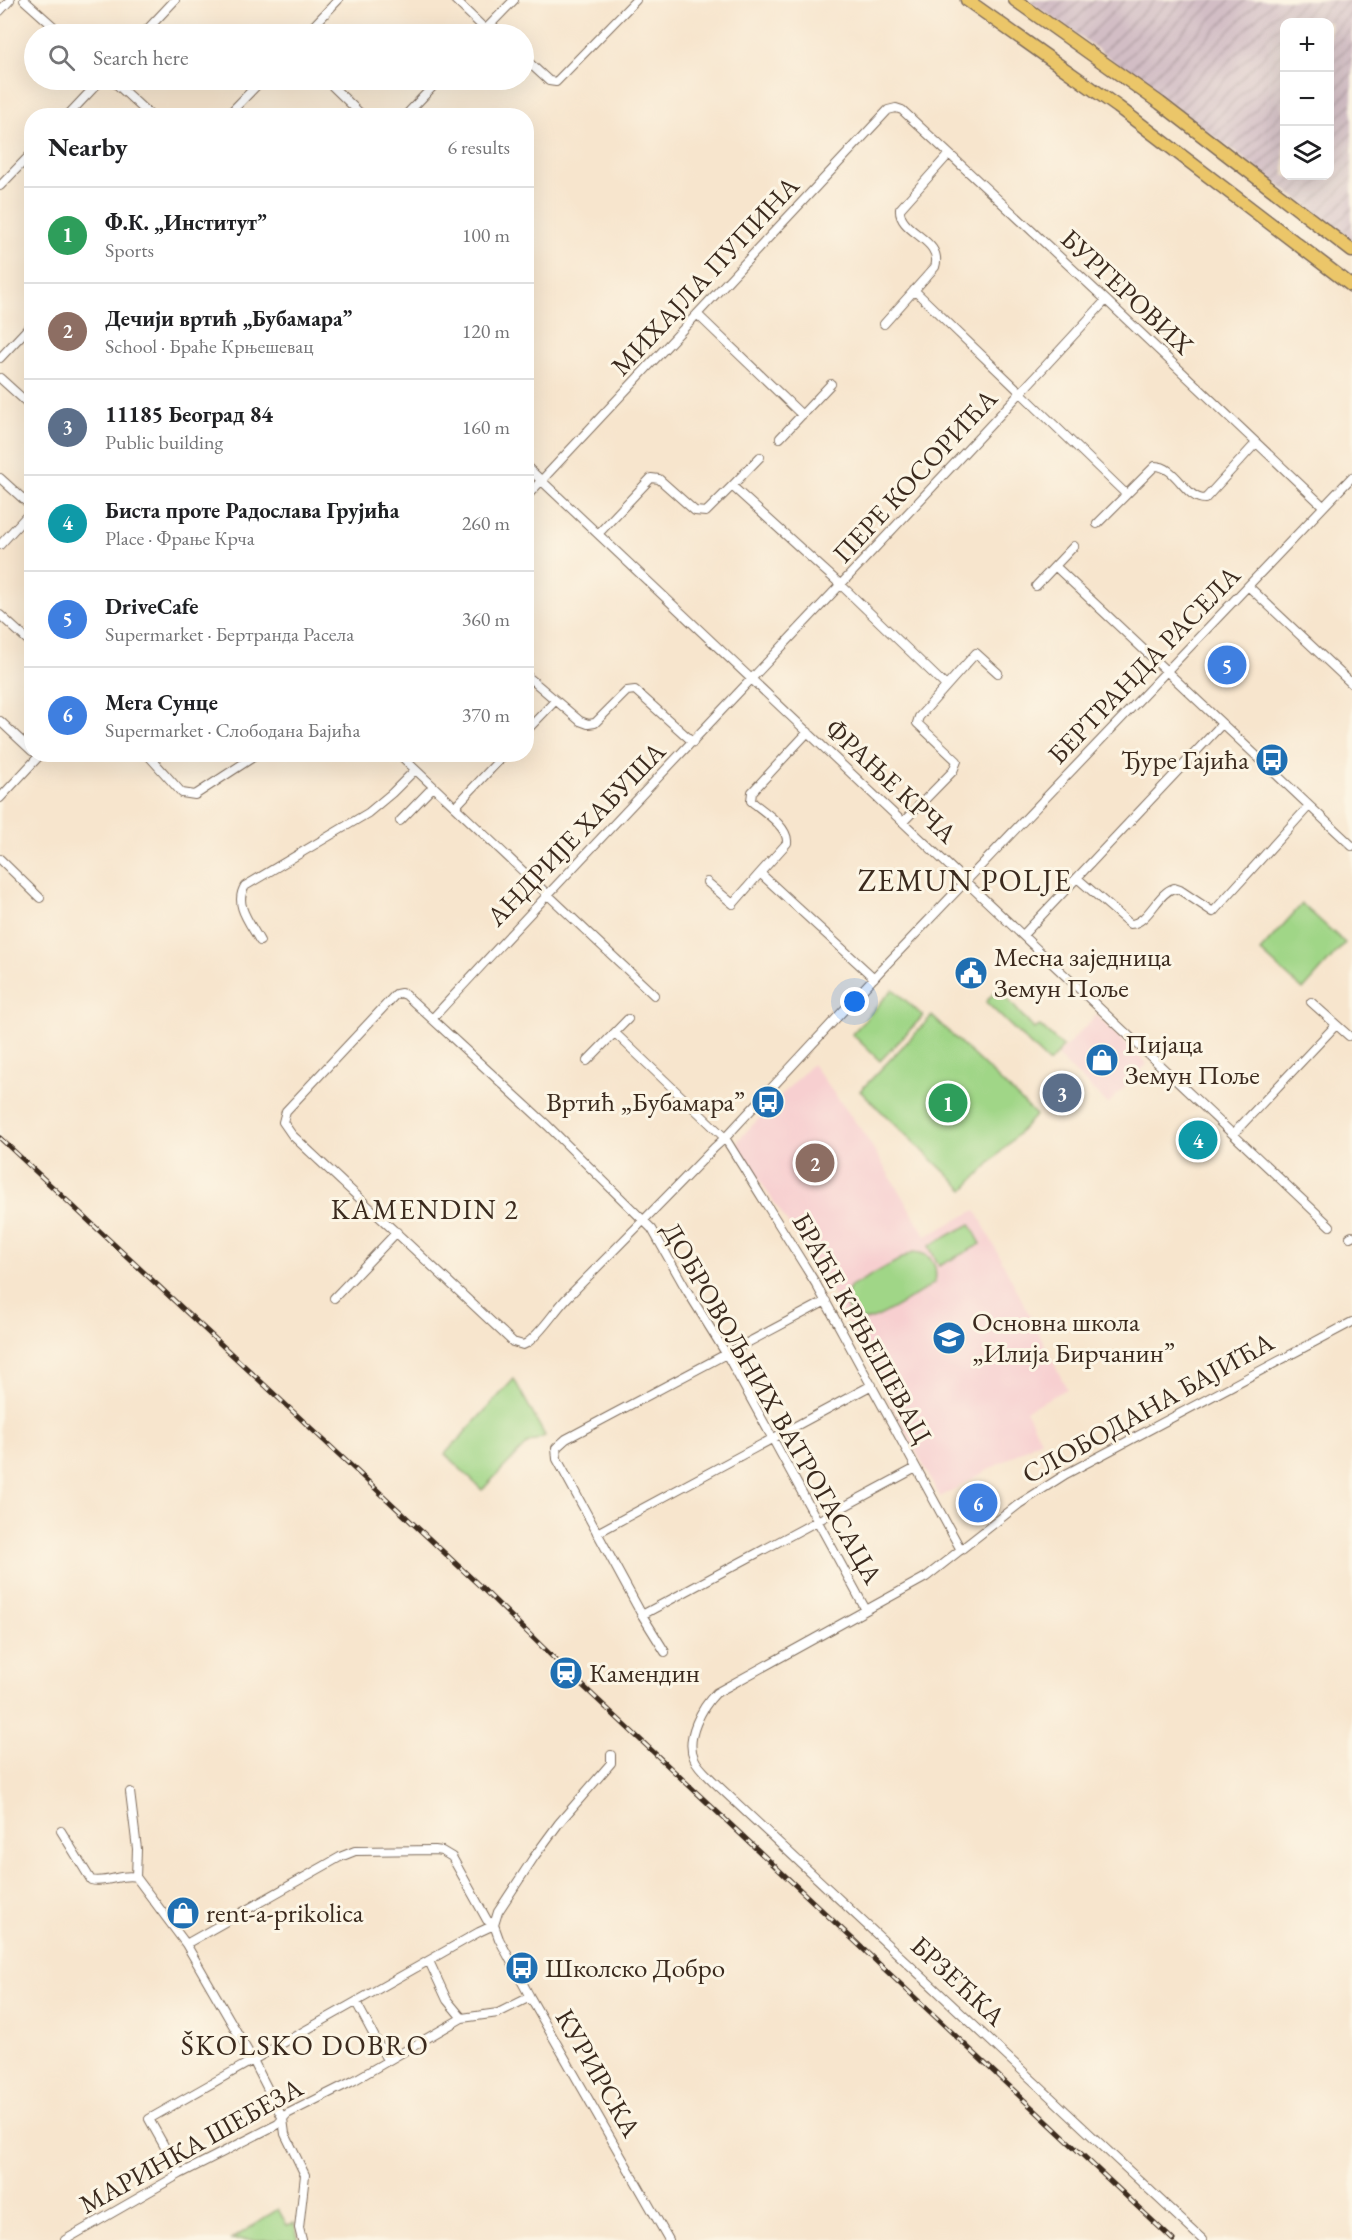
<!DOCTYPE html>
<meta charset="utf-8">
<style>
:root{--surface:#fff;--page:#f2f2f2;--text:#202124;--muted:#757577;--line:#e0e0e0;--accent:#1f6fb2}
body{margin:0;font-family:"EB Garamond",serif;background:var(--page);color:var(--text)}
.controls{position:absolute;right:18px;top:18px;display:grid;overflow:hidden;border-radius:12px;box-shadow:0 6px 24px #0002}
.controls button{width:54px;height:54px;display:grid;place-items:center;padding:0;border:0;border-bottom:2px solid var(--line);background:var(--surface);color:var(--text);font:30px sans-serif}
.you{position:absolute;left:855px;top:1002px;width:21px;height:21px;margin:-15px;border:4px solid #fff;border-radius:50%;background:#1a73e8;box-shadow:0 0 0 9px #1a73e833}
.badge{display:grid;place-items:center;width:39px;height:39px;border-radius:50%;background:var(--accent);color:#fff;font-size:20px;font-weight:700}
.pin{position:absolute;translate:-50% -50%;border:3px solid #fff;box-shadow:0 2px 6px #0006}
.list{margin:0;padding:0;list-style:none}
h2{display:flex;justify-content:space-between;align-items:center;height:78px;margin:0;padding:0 24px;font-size:26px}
h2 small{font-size:20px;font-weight:400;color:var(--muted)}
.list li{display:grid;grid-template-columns:39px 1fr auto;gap:18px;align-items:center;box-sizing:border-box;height:96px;padding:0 24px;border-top:2px solid var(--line)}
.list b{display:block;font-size:22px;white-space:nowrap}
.list p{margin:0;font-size:20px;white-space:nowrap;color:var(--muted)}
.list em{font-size:20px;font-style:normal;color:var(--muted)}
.icon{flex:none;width:33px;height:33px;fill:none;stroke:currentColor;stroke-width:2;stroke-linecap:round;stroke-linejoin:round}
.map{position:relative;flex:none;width:1352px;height:2240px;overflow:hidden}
.search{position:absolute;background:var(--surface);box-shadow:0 6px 24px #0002;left:24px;top:24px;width:510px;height:66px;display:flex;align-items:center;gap:15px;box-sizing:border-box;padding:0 21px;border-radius:33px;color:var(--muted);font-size:22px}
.panel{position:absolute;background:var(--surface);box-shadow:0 6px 24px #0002;left:24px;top:108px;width:510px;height:654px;border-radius:24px}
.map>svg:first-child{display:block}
.built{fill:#f7cfd0}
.industrial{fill:url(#industrial-furrows);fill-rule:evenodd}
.green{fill:#a0d687;stroke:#6e8052;stroke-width:1.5}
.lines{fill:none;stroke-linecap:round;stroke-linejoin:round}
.minor-casing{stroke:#7d6b5b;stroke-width:10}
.primary-casing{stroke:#7d6b5b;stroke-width:15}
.minor{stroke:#fff;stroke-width:8}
.primary{stroke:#ebc669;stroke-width:12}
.rail-casing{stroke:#3b2a1e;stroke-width:5}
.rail{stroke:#fcf5e5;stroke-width:3;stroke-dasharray:9;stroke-linecap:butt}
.labels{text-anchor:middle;stroke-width:6;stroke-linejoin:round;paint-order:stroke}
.street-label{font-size:27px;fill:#3b2a1e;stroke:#fcf5e5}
.poi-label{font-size:27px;fill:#3b2a1e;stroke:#fcf5e5;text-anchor:start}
.neighbourhood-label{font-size:28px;letter-spacing:1.5px;fill:#3b2a1e;stroke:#fcf5e5}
.quarter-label{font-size:30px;letter-spacing:1.5px;fill:#3b2a1e;stroke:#fcf5e5}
</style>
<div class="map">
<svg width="1352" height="2240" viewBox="0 0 1352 2240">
<defs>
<pattern id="industrial-furrows" width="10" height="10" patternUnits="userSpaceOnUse" patternTransform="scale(1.5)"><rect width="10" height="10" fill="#d2bdc5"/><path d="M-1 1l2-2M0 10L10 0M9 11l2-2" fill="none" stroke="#ac9a9f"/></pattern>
</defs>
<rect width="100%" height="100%" fill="#fcf5e5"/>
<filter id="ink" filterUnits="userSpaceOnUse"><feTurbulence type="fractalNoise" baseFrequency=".0167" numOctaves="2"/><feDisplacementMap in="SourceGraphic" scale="12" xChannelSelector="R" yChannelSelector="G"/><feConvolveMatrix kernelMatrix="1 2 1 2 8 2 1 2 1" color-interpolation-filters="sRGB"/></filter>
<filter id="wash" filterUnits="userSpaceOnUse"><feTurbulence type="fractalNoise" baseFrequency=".008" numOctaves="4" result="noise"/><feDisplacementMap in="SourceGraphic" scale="24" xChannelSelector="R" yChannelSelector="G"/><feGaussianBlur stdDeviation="1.35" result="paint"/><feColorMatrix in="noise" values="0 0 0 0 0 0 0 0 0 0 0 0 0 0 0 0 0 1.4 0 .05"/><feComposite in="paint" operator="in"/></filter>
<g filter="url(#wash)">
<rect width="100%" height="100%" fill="#f7e5cd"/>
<path class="built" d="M1096 1015 1147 1064 1108 1104 1057 1056Z
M812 1064 865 1135 926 1236 976 1210 1067 1389 1026 1410 1041 1440 940 1497 829 1287 737 1145 739 1139Z"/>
<path class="industrial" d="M1027 0H1352V240L1085 40ZM1284 22H1330V176H1284Z"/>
<path class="green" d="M1302 904 1345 943 1303 990 1260 951Z
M998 988 1034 1029 1040 1026 1063 1047 1049 1063 986 1002Z
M893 989 923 1016 880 1061 852 1034Z
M932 1016 1036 1115 964 1190 860 1091Z
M970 1224 981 1244 939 1266 929 1246Z
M913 1252C931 1253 938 1264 935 1282L927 1288C914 1296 881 1318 868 1320 862 1321 855 1318 851 1314 844 1306 846 1296 850 1287Z
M514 1379 545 1436 527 1444 482 1490 445 1454Z
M278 2209 287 2225 294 2223 299 2240H231Z"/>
</g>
<g filter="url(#ink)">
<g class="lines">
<g class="minor-casing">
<path id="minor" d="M24 0 62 34
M455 0 486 30
M0 11 10 0
M489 26 498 34
M143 34 175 0
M306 34 338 0
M481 34 514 0
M524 58 549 81 556 82 636 0
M112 80 151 116
M326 80 363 116
M67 116 101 80
M227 116 262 80
M405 116 439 80
M0 186 32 153
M914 290 1126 494
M697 314 802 415
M884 324 935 267C944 239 898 233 900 209L949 154
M0 358 32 324
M0 378 32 407
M780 438 831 384
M526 466 1330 1226
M0 478 32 507
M732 486 760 457
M526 497 888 110 896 108 902 110 1106 300 1323 506
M1097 524 1155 466C1177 466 1185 499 1205 499L1256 443
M598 534 651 478 659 479 695 511 706 512 732 486 841 585 946 686
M0 545 32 510
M1055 566 1352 846
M1036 586 1074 546
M1248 586 1352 684
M0 615 32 644
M526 675 580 721 588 724 595 723 627 691 635 690 693 742
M0 721 32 751
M526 731 555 701
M808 732 752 792 751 801C763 811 789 827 787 843L760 873 874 978
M147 754 182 793 195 795 258 754
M399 754 654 995
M0 798 41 754
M455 807 505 754
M400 821 433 787
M903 822 953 771 957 761 917 723 919 717 976 653 998 673
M0 859 40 898
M1077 878 1130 924C1149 923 1157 893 1174 888L1180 890 1213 912 1309 806
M707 882 733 904 760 873
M1023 935 1222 724
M260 941C251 924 233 905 245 886L368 813 392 793 415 770
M1311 1002 1349 1036
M432 1019C655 777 885 542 1106 300
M615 1033 725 1138 816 1284 961 1550
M587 1061 628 1019
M1233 1134 1336 1025
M1350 1237 1352 1236
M334 1298 397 1232
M597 1533 872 1385
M866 1610 727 1355 686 1289 652 1229 547 1125 406 995 401 993 396 994 286 1111 283 1122 292 1135 513 1342 523 1345 527 1343C542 1332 553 1313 566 1299 615 1249 665 1199 714 1148L725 1138 883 968 1352 477
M642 1615 916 1468
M665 1652 642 1615 557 1459 556 1448 566 1439 826 1301
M611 1755V1763L559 1823 534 1857 498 1912 494 1925 499 1939 530 1997 669 2240
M130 1792 137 1849 136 1877
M61 1831 91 1880C107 1884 121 1873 136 1877L186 1944 253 2060 283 2119 285 2134 305 2175 299 2228 302 2240
M186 1944 340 1857 355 1851 435 1850 442 1851 452 1857 487 1920 494 1925
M429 1961 447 2000 462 2018
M356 2002 387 2060
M180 2174 149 2119 479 1932 494 1925
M65 2240 180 2174 278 2124 287 2114 353 2081 462 2018 498 2013 530 1997
M1203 2240 712 1780C706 1774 697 1766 694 1758 685 1738 702 1707 716 1693L926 1577 1019 1504 1066 1474 1352 1322"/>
</g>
<g class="primary-casing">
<path id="primary" d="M967 0 1118 107 1352 286
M1015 0 1160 103 1352 251"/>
</g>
<use href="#minor" class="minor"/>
<use href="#primary" class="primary"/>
<g class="rail-casing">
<path id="rail" d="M0 1138 481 1587 565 1669 1173 2240"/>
</g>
<use href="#rail" class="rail"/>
</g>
</g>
<defs>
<g id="bus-disc" transform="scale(1.725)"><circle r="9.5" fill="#1f6fb2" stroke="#fcf5e5"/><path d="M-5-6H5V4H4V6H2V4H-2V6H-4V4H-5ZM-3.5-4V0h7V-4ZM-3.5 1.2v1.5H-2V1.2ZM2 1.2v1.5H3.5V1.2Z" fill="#fff"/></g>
<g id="civic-disc" transform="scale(1.725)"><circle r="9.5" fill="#1f6fb2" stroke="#fcf5e5"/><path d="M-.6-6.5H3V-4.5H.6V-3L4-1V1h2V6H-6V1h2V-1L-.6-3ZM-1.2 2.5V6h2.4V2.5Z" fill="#fff"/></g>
<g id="shop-disc" transform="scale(1.725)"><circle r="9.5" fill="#1f6fb2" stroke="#fcf5e5"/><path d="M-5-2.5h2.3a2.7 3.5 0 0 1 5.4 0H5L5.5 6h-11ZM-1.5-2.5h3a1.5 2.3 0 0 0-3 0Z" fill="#fff"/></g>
<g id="school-disc" transform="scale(1.725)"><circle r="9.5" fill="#1f6fb2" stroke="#fcf5e5"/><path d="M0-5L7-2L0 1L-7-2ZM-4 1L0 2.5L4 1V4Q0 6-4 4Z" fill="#fff"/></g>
<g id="station-disc" transform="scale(1.725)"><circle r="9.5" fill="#1f6fb2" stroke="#fcf5e5"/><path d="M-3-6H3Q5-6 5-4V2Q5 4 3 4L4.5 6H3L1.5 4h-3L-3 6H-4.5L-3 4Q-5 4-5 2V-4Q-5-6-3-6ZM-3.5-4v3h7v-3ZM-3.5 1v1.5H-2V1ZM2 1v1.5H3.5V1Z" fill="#fff"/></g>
</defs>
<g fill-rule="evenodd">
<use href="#bus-disc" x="1272" y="760"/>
<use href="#civic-disc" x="971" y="973"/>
<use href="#shop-disc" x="1102" y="1060"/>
<use href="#bus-disc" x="768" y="1102"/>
<use href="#school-disc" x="949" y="1338"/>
<use href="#station-disc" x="566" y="1673"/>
<use href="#shop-disc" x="183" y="1913"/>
<use href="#bus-disc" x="522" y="1968"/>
</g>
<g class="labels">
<g class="street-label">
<text transform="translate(705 276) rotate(-47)" y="9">МИХАЈЛА ПУПИНА</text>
<text transform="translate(1127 292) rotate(43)" y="9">БУРГЕРОВИХ</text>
<text transform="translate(915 476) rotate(-47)" y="9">ПЕРЕ КОСОРИЋА</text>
<text transform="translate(1144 665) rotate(-46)" y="9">БЕРТРАНДА РАСЕЛА</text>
<text transform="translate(891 781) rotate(43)" y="9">ФРАЊЕ КРЧА</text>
<text transform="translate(576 834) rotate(-46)" y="9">АНДРИЈЕ ХАБУША</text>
<text transform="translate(862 1328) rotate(61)" y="9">БРАЋЕ КРЊЕШЕВАЦ</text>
<text transform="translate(772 1403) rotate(60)" y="9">ДОБРОВОЉНИХ ВАТРОГАСАЦА</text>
<text transform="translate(1148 1408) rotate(-29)" y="9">СЛОБОДАНА БАЈИЋА</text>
<text transform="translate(958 1981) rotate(43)" y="9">БРЗЕЋКА</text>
<text transform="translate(598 2073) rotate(60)" y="9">КУРИРСКА</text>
<text transform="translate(191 2146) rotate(-29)" y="9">МАРИНКА ШЕБЕЗА</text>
</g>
<g class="poi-label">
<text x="1249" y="769" text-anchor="end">Ђуре Гајића</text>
<text x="994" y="966">Месна заједница<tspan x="994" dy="31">Земун Поље</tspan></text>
<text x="1125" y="1053">Пијаца<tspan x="1125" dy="31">Земун Поље</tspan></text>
<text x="745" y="1111" text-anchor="end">Вртић „Бубамара”</text>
<text x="972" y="1331">Основна школа<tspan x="972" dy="31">„Илија Бирчанин”</tspan></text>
<text x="589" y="1682">Камендин</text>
<text x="206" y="1922">rent-a-prikolica</text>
<text x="545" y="1977">Школско Добро</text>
</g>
<g class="neighbourhood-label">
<text x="425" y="1219">KAMENDIN 2</text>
<text x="305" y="2055">ŠKOLSKO DOBRO</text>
</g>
<g class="quarter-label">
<text x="965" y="891">ZEMUN POLJE</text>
</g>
</g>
</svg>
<div class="controls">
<button>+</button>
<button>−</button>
<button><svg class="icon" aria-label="layers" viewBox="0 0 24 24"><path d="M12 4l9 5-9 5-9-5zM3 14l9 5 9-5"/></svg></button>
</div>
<div class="you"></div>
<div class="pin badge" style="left:948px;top:1103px;background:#2e9e5b">1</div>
<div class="pin badge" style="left:815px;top:1163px;background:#8d6e63">2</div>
<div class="pin badge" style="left:1062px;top:1093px;background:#5c6f8a">3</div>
<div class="pin badge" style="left:1198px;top:1140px;background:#0f9aa8">4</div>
<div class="pin badge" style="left:1227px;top:665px;background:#3f7fe0">5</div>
<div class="pin badge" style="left:978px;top:1503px;background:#3f7fe0">6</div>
<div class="search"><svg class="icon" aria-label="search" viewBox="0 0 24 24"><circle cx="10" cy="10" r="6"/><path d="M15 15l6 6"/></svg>Search here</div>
<section class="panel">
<h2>Nearby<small>6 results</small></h2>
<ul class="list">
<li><span class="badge" style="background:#2e9e5b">1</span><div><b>Ф.К. „Институт”</b><p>Sports</p></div><em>100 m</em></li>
<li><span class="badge" style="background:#8d6e63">2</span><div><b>Дечији вртић „Бубамара”</b><p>School · Браће Крњешевац</p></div><em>120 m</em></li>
<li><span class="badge" style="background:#5c6f8a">3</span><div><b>11185 Београд 84</b><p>Public building</p></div><em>160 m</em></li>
<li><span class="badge" style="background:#0f9aa8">4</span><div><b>Биста проте Радослава Грујића</b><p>Place · Фрање Крча</p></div><em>260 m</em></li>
<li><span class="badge" style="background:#3f7fe0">5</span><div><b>DriveCafe</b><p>Supermarket · Бертранда Расела</p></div><em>360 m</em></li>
<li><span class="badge" style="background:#3f7fe0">6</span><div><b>Мега Сунце</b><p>Supermarket · Слободана Бајића</p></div><em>370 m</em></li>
</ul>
</section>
</div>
